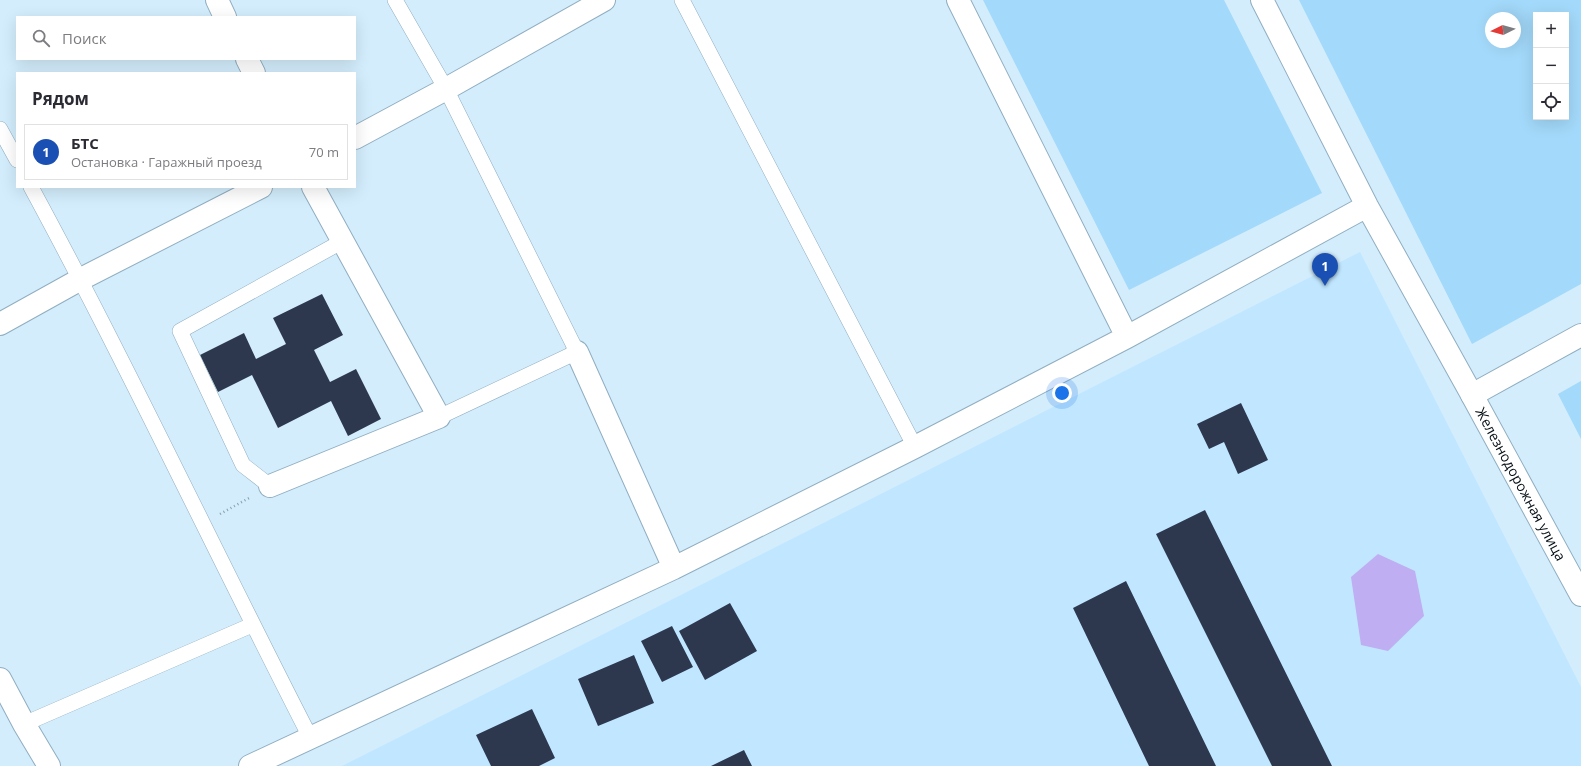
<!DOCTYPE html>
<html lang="ru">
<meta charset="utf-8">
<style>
:root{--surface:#fff;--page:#f7f7f7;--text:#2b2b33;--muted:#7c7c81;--line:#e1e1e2;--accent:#2563eb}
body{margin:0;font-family:"Open Sans",sans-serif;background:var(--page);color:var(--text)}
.controls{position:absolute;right:12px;top:12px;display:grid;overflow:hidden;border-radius:0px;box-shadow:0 4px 16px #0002}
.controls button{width:36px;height:36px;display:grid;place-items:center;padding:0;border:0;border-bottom:1px solid var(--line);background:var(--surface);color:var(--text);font:20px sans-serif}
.compass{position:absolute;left:1485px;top:12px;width:36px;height:36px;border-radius:50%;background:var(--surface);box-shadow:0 4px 16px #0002;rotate:265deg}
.you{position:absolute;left:1062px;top:393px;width:14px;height:14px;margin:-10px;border:3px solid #fff;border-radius:50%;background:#1a73e8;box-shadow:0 0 0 6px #1a73e833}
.badge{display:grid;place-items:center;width:26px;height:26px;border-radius:50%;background:var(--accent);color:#fff;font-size:13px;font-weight:700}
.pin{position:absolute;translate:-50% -33px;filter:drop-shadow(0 1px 2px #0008)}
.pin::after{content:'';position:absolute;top:21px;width:14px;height:12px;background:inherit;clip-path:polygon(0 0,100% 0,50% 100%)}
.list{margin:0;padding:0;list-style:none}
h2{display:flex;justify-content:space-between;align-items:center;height:52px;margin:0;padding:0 16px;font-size:17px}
h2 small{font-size:13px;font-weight:400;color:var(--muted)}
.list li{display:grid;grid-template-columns:26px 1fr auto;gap:12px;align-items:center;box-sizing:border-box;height:56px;margin:0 8px 8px;padding:0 8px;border:1px solid var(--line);border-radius:0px}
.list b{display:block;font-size:15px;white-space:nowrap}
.list p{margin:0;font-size:13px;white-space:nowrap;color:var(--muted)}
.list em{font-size:13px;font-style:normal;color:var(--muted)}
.icon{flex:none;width:22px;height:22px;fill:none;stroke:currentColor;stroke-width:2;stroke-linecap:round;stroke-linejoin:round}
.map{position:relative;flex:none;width:1581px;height:766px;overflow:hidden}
.search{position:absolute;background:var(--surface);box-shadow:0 4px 16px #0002;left:16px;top:16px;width:340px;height:44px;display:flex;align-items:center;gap:10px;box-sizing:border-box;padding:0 14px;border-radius:0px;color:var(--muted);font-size:15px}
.panel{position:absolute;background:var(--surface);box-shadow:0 4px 16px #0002;left:16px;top:72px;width:340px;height:116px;border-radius:0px}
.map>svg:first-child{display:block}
.built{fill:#c0e7ff}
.green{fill:#a3d9fa;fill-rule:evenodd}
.water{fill:#bfaef2}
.building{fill:#2d384e}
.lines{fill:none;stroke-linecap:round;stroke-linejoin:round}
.service-casing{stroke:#90aec1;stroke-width:16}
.minor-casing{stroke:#90aec1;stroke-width:24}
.tertiary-casing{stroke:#90aec1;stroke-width:24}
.path{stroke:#899eaa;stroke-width:2.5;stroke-dasharray:1 3;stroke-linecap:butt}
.service{stroke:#fff;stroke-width:15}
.minor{stroke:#fff;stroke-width:22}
.tertiary{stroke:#fff;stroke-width:22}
.labels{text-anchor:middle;stroke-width:4;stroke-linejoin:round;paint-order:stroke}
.street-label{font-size:14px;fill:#040e14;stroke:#d3edfc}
</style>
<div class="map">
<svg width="1581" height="766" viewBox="0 0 1581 766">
<rect width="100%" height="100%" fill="#d3edfc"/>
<path class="built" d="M1360 252 1581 687V766H342Z"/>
<path class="green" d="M983 0H1224L1322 193 1129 290Z
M1299 0H1581V284L1472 344ZM1536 15H1566V117H1536ZM1491 18H1515V42H1491Z
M1581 381V439L1558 394Z"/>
<path class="water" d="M1378 554 1415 571 1424 616 1388 651 1361 645 1351 577Z"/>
<path class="building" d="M322 294 343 335 314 350 330 382 356 369 381 419 348 436 331 401 278 428 252 375 218 392 200 355 244 333 256 359 286 344 273 318Z
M1241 403 1268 460 1238 474 1224 442 1209 449 1197 424Z
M1205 510 1332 766H1272L1156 534Z
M1126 581 1216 766H1149L1073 608Z
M730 603 757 651 705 680 679 631Z
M672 626 693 667 662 682 641 641Z
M634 655 654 703 598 726 578 679Z
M532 709 555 758 539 766H491L476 735Z
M744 750 752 766H711Z"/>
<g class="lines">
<g class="service-casing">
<path id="service" d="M395 0 446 89 577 352 439 417
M682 0 915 447
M0 129 17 160
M31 187C129 368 216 554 310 737
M270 486 243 465 180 331 343 241
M24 724 252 625"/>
</g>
<g class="minor-casing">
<path id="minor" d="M217 0 225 17
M958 0 1127 337
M1262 0 1367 206 1472 395
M247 59 254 73
M355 138 446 89 604 0
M0 324 81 279 261 187
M577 352 674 568
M270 486 439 417 313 187
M0 679 24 724 49 766
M250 766 674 568 915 447 1127 337 1367 206"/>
</g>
<g class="tertiary-casing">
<g id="tertiary">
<path id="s1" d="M1581 335 1472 395 1581 595"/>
</g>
</g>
<path class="path" d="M220 514 249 498"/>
<use href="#service" class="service"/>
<use href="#minor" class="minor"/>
<use href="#tertiary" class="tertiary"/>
</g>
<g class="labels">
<g class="street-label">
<text dy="5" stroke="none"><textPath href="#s1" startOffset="226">Железнодорожная улица</textPath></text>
</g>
</g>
</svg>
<div class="controls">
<button>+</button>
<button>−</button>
<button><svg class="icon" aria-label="locate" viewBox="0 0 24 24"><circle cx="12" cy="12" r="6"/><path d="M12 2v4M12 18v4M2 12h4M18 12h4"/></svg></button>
</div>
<svg class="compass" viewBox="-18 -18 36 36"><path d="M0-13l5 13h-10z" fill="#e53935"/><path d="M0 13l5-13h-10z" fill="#7c7c81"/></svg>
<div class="you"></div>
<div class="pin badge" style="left:1325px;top:286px;background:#1a4fb4">1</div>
<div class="search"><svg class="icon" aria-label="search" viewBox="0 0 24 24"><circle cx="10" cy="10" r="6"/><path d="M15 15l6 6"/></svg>Поиск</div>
<section class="panel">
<h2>Рядом<small></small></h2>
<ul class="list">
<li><span class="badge" style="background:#1a4fb4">1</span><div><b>БТС</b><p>Остановка · Гаражный проезд</p></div><em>70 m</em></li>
</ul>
</section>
</div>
